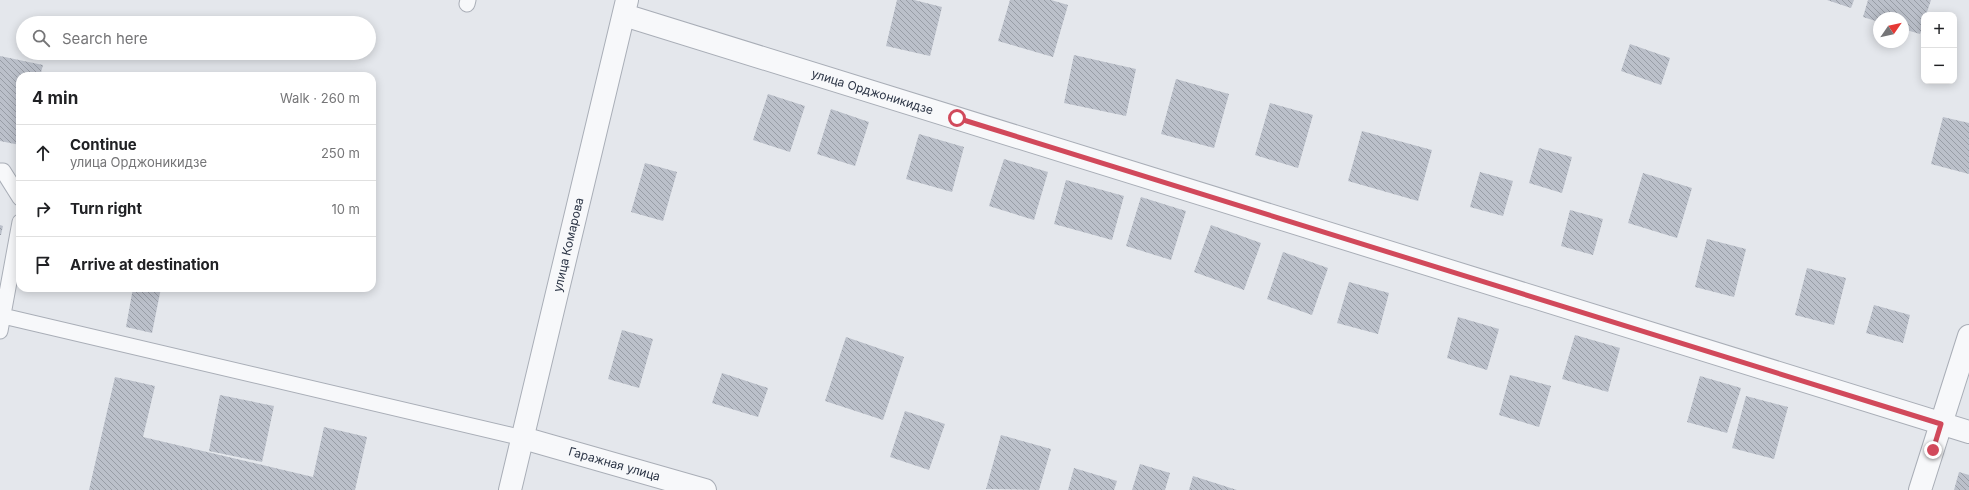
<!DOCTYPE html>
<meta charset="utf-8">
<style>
:root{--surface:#fff;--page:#f2f2f2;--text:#202124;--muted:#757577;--line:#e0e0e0}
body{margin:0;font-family:Inter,sans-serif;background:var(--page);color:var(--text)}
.controls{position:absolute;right:12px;top:12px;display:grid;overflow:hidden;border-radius:8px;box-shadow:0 2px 10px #0003}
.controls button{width:36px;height:36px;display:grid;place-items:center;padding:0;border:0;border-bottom:1px solid var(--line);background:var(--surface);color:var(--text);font:20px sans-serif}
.compass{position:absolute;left:1873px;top:12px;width:36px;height:36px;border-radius:50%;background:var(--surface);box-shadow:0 2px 10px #0003;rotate:56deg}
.stop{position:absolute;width:12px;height:12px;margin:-9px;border:3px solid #d1495b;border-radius:50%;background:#fff}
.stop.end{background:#d1495b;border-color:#fff;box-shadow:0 1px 4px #0008}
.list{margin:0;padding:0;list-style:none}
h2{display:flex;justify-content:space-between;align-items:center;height:52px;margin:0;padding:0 16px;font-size:17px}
h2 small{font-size:13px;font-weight:400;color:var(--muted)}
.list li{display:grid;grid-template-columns:26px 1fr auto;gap:12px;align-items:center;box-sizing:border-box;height:56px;padding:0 16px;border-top:1px solid var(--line)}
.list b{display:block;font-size:15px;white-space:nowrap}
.list p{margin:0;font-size:13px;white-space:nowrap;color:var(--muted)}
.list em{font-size:13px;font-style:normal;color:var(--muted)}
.icon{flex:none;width:22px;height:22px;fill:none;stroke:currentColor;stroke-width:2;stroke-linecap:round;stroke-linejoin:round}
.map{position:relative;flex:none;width:1969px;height:490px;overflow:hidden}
.search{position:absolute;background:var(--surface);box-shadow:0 2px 10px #0003;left:16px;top:16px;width:360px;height:44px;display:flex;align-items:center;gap:10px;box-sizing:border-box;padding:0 14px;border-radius:22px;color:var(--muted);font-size:15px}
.panel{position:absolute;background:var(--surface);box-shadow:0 2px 10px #0003;left:16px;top:72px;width:360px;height:220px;border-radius:12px}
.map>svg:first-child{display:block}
.building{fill:url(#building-back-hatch)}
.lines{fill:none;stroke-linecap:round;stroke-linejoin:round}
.service-casing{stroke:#a9aeb7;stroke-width:17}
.minor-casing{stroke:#a9aeb7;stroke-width:24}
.tertiary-casing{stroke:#a9aeb7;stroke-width:24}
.service{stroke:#f7f8fa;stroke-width:15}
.minor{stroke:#f7f8fa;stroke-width:22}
.tertiary{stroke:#f7f8fa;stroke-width:22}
.route{stroke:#d1495b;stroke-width:5}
.labels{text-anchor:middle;stroke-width:4;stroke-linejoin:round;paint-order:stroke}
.street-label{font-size:12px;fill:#2b3445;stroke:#f4f6f9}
</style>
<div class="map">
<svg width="1969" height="490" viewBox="0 0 1969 490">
<defs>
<pattern id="building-back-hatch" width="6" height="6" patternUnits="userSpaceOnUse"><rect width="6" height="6" fill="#bbc0ca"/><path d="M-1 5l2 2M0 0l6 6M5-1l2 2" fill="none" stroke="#989da6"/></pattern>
</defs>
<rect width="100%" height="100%" fill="#e4e7ec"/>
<path class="building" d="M897 0H914L942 7 930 56 886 46Z
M1010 0H1051L1068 5 1053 57 998 41Z
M1827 0H1854L1851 8Z
M1868 0H1931L1926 15H1924V23L1920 34 1903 29V18H1879V22L1863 17Z
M1630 44 1670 58 1661 85 1621 71Z
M1074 55 1136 69 1126 116 1064 103Z
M0 56 43 65 40 76H20V145L0 141Z
M1176 79 1229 94 1214 148 1161 134Z
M768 94 805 106 790 152 753 140Z
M1270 103 1313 115 1298 168 1255 155Z
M831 109 869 122 855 166 817 154Z
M1943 117 1969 123V174L1931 164Z
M1362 131 1432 150 1418 201 1348 181Z
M919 134 964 147 952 192 906 179Z
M1539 148 1572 157 1562 193 1529 183Z
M1004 159 1048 172 1034 220 989 206Z
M645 163 677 172 663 221 631 212Z
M1480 172 1513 181 1503 216 1470 207Z
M1643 173 1692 188 1677 238 1628 223Z
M1066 180 1124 196 1112 240 1054 224Z
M1141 197 1186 211 1171 260 1126 246Z
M1570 210 1603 219 1593 255 1561 246Z
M0 225 3 226 1 235H0Z
M1211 225 1261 243 1244 290 1194 272Z
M1707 239 1746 249 1734 297 1695 287Z
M1283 252 1328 268 1312 315 1267 299Z
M1807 268 1846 278 1834 325 1795 315Z
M1349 282 1389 293 1378 334 1337 323Z
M133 288H161L152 333 126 327Z
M1874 305 1910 315 1903 343 1866 333Z
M1458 317 1499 329 1487 370 1447 358Z
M622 330 653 339 639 388 608 379Z
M1575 335 1620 348 1608 392 1562 379Z
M846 337 904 357 883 420 825 401Z
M722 373 768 388 758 417 712 403Z
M1510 375 1551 386 1539 427 1499 415Z
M1700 376 1741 388 1727 433 1687 422Z
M115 377 155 386 143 437 313 477 324 427 367 437 355 490H89Z
M220 395 274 406 262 462 209 451Z
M1746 396 1788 407 1774 459 1732 448Z
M905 411 945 424 929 470 890 457Z
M1001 435 1051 449 1039 490 986 489Z
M1140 464 1170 473 1165 490H1132Z
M1074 468 1117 481 1114 490H1068Z
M1959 472 1969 475V490H1954Z
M1193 476 1237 490H1189Z"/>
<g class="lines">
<g class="service-casing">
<path id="service" d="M467 4 468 0
M0 171H3L20 198
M3 316 523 438
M0 331 20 222"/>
</g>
<g class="minor-casing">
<g id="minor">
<path id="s1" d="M624 15 1969 432"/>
<path id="s2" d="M523 438 705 490"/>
<path d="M1920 490 1969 336"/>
</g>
</g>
<g class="tertiary-casing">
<g id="tertiary">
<path id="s3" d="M510 490 627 0"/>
</g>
</g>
<use href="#service" class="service"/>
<use href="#minor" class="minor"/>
<use href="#tertiary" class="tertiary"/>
</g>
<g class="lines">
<path class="route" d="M957 118 1941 424 1933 450"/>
</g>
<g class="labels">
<g class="street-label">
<text dy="4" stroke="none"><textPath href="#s1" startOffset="260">улица Орджоникидзе</textPath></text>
<text dy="4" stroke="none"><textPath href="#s3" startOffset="252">улица Комарова</textPath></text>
<text dy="4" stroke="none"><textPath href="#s2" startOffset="95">Гаражная улица</textPath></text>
</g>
</g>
</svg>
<div class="controls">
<button>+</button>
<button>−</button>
</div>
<svg class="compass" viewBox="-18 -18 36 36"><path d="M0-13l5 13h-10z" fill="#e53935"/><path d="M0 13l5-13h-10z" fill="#757577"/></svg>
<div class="stop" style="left:957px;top:118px"></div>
<div class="stop end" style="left:1933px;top:450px"></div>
<div class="search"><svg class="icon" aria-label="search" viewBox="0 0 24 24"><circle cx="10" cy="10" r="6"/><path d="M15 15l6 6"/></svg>Search here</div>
<section class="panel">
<h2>4 min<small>Walk · 260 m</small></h2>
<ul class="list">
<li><svg class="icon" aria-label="ahead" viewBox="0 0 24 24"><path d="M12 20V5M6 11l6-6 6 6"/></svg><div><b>Continue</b><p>улица Орджоникидзе</p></div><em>250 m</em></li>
<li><svg class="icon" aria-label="right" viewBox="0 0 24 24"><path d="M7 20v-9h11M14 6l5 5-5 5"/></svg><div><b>Turn right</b></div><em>10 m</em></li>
<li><svg class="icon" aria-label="arrive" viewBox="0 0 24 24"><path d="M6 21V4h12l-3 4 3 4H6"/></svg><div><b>Arrive at destination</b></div></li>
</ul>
</section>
</div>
